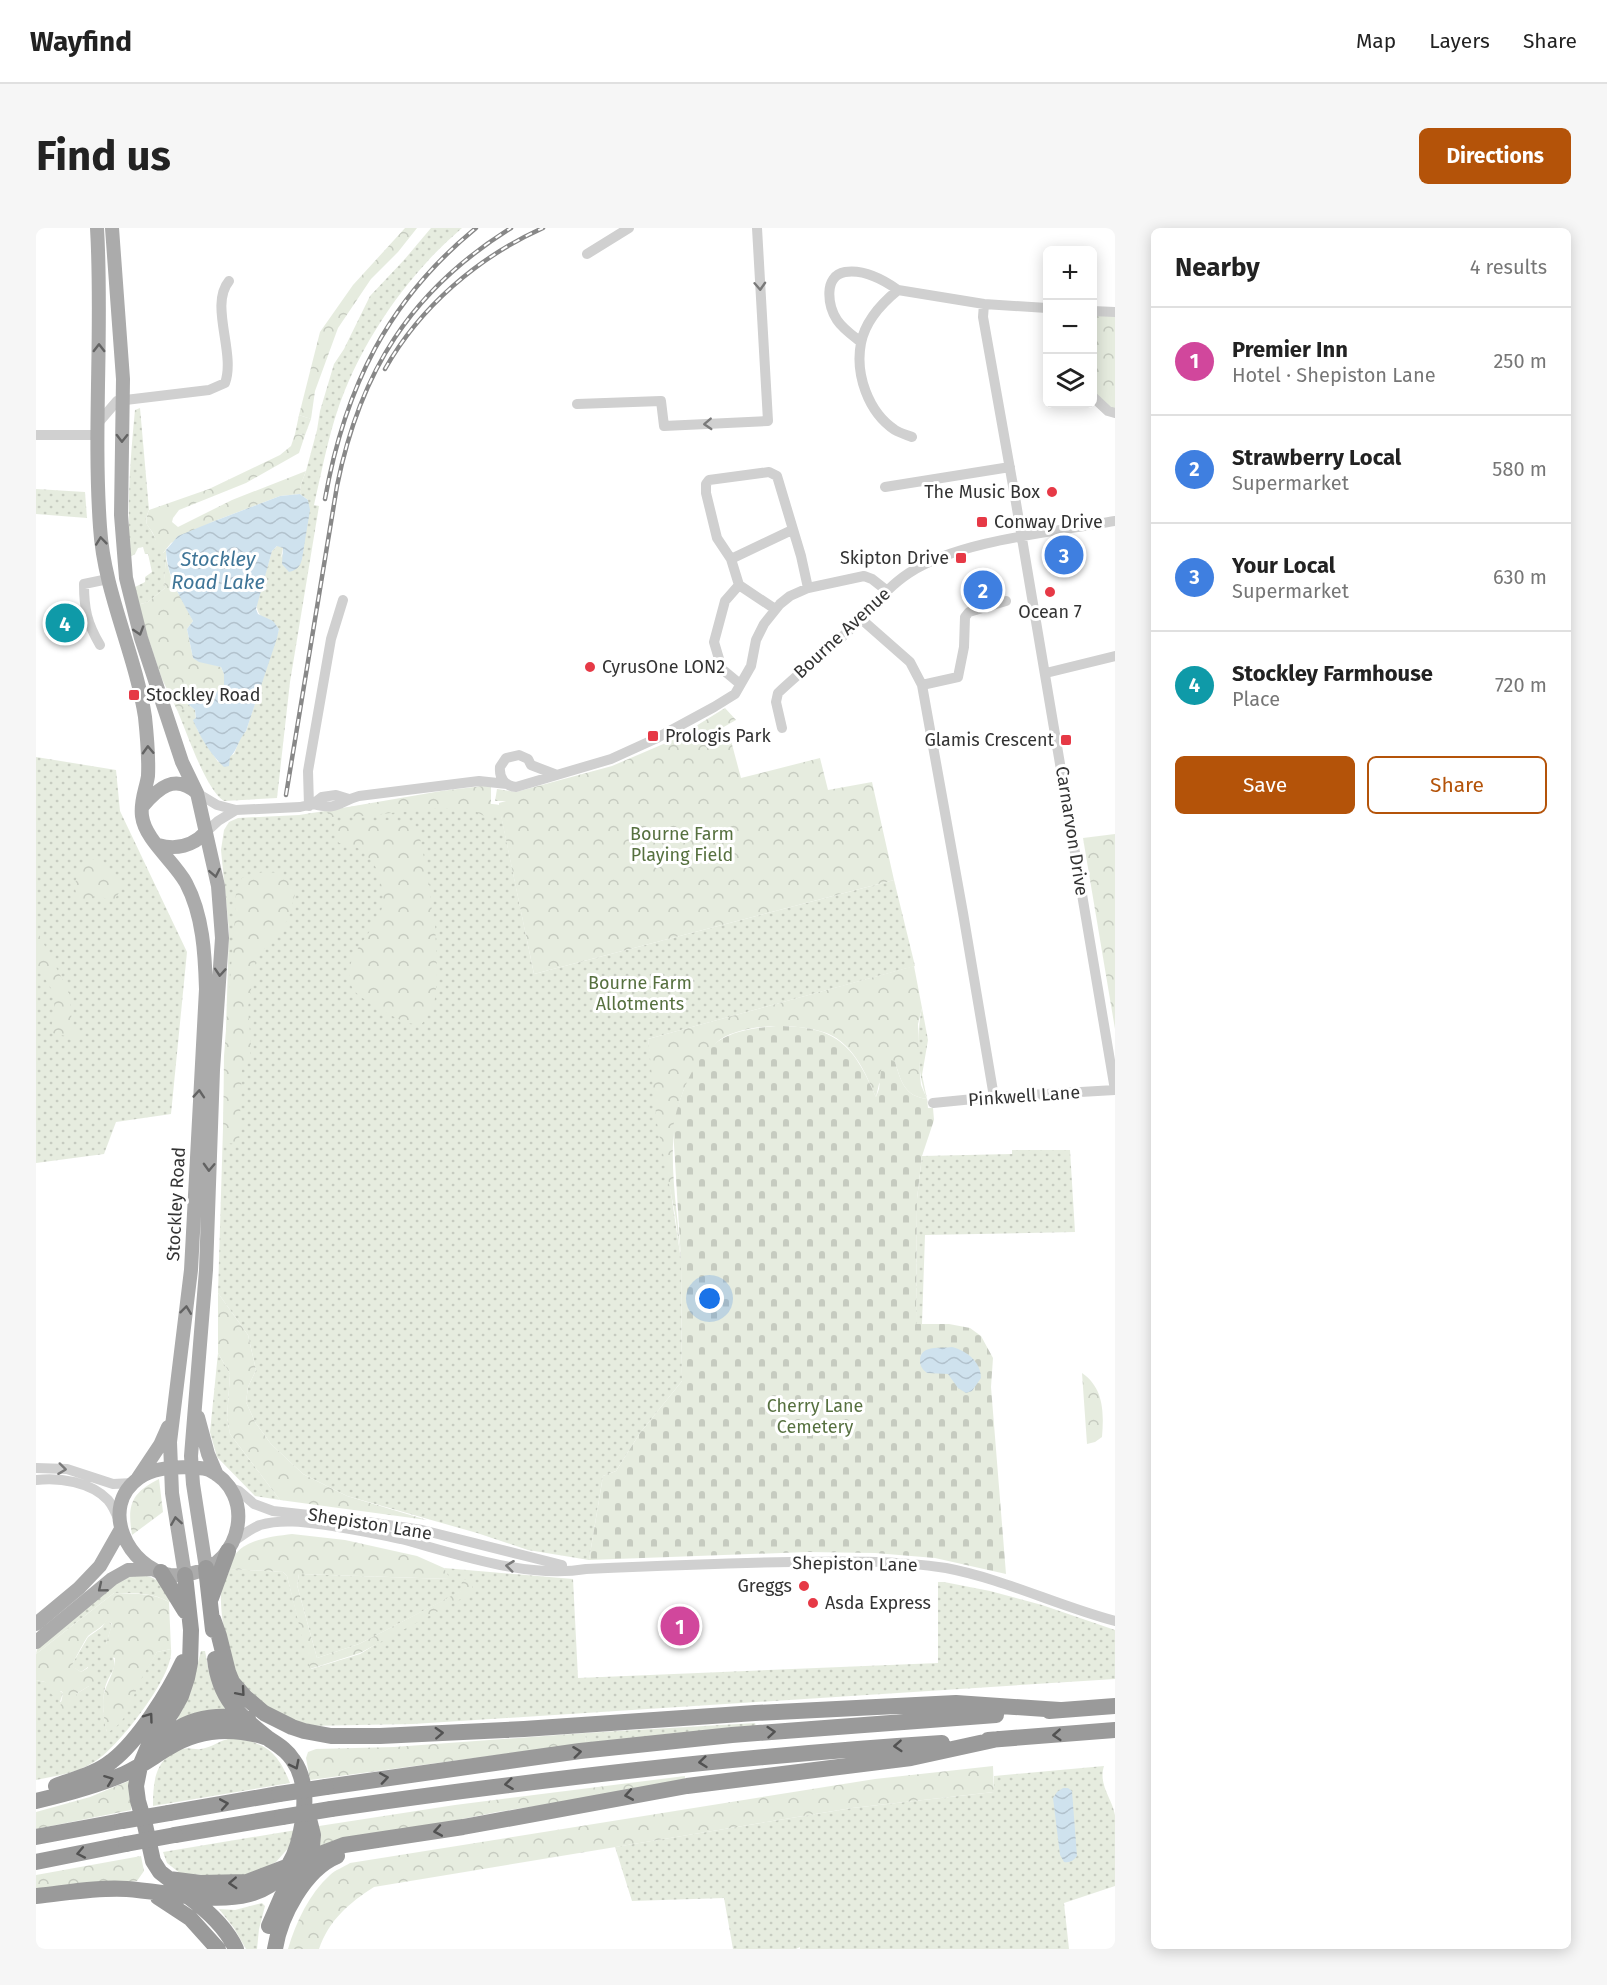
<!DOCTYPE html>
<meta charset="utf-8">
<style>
:root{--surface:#fff;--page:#f6f6f6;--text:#222;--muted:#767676;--line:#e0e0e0;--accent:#b45309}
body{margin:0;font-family:"Fira Sans",sans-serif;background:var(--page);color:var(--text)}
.controls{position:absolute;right:18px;top:18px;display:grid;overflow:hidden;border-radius:9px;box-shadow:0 3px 15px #0003}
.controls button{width:54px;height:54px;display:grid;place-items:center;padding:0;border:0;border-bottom:2px solid var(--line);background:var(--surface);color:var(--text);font:30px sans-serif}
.you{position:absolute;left:674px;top:1071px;width:21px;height:21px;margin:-15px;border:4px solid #fff;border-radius:50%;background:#1a73e8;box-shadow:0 0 0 9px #1a73e833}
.badge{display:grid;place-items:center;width:39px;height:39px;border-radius:50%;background:var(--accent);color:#fff;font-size:20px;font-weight:700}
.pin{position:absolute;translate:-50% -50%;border:3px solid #fff;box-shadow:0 2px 6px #0006}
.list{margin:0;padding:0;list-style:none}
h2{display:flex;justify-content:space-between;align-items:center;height:78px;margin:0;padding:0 24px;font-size:26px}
h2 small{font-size:20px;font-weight:400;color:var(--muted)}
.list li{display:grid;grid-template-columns:39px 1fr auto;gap:18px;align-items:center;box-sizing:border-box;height:108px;padding:0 24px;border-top:2px solid var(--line)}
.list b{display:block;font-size:22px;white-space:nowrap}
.list p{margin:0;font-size:20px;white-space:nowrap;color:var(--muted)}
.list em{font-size:20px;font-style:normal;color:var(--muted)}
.actions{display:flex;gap:12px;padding:18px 24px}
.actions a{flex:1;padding:14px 0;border:2px solid var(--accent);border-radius:9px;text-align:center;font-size:21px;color:var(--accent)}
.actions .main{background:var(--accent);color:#fff}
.icon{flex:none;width:33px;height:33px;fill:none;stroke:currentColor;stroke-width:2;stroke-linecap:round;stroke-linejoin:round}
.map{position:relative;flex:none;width:1079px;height:1721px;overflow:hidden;border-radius:9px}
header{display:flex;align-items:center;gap:36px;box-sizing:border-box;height:84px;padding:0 30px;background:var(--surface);border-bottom:2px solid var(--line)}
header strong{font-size:28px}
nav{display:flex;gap:33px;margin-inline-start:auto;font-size:21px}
.intro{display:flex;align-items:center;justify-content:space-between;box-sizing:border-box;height:144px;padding:0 36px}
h1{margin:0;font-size:42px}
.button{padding:15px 27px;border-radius:9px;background:var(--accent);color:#fff;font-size:21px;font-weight:700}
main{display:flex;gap:36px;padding:0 36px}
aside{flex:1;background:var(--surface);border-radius:9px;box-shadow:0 3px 15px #0003}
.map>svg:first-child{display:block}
.grass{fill:url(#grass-dots)}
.forest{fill:url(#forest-crowns)}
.cemetery{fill:url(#cemetery-stones)}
.water{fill:url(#water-waves)}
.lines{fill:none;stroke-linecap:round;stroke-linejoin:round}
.minor{stroke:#d0d0d0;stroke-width:10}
.major{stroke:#ababab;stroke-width:14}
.highway{stroke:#9a9a9a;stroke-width:16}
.rail-casing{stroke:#888;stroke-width:4.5}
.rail{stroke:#fff;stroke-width:2;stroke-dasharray:7;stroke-linecap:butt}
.highway-bridge{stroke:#9a9a9a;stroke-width:16}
.oneway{stroke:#7a7a7a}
.oneway2{stroke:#636363}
.oneway3{stroke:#525252}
.poi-dot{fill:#e63946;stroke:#fff;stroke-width:2}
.labels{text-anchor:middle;stroke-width:6;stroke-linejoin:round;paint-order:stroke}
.poi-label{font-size:18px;fill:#333;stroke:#fff;text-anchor:start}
.street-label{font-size:18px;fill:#333;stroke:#fff}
.park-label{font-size:18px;fill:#56703f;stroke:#fff}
.water-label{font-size:20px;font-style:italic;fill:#3f7597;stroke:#fff}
</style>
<header>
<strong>Wayfind</strong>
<nav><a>Map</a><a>Layers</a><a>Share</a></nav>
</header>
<div class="intro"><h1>Find us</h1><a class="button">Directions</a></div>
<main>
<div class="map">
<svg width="1079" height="1721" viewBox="0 0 1079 1721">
<defs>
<pattern id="grass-dots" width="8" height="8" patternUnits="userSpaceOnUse" patternTransform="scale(1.5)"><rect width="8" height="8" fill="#e6ecdf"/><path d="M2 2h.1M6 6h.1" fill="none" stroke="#c6cbc0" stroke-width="1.8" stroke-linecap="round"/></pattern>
<pattern id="forest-crowns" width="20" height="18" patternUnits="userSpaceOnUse" patternTransform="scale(1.5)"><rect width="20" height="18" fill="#e6ecdf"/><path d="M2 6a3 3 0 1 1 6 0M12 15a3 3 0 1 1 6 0" fill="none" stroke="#c6cbc0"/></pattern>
<pattern id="cemetery-stones" width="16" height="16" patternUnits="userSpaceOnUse" patternTransform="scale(1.5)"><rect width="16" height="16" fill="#e6ecdf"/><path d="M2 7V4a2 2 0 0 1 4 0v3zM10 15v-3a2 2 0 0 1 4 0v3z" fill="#c6cbc0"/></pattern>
<pattern id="water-waves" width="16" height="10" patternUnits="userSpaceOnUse" patternTransform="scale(1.5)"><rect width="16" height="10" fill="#cfe2ee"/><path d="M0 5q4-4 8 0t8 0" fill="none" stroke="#b2c2cd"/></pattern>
</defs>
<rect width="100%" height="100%" fill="#fff"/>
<path class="grass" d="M395 0H426C414 11 401 22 390 35 356 72 328 116 309 162 294 198 287 238 278 277L283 278 254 454 241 570 188 573C170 562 151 505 142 484L152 476 159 482 161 501 182 534 198 526 204 510 210 503 243 401C232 393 219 389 221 374L236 323 242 317 247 320 245 330 272 272 264 266 265 256 270 243 281 202 284 183 298 136 308 121 334 68 368 32Z
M104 180 113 282C107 297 111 294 117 306 122 314 119 317 127 325L130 322C131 335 127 348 129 360L112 374 101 377 97 360 109 354V349L116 344 112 326H109L107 319 102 320 99 326 94 329C91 278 94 233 99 182Z
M263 187 275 191 269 207 259 206Z
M0 261 49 264 51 290 0 286Z
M0 529 80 542 84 583 151 724 135 886 80 894 68 926 0 935Z
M455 557V576L463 577 498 746 858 652 879 738 612 811 645 1032 646 1153 604 1205 580 1243 567 1248 553 1332 492 1322 441 1305 311 1268 267 1246 235 1216 219 1194 210 1174 212 1159 220 1142 212 1107 182 1065 193 703 185 622 188 602 193 594 202 590 263 587Z
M886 780 892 812 886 847 891 871C881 847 880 805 886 780Z
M976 922H1034L1039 1004 889 1007 886 1096H880L881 971 886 928 976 926Z
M182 1125 194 1146 191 1190 194 1206 244 1272 219 1268 181 1229 174 1204Z
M408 1340 537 1351 542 1450 902 1435V1354H908L954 1363 1006 1377 1079 1402V1451L377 1496 269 1498C255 1493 220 1474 210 1463 194 1444 184 1392 185 1367 185 1358 191 1349 194 1341L247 1344 251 1348 275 1441 324 1426 426 1363 323 1416 281 1430 261 1357 263 1346 413 1351Z
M97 1347C121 1346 125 1355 138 1373L133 1374C116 1364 97 1365 78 1365L0 1426 1 1421 80 1356Z
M71 1391 76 1397 70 1416C88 1444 72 1440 68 1465 66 1477 68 1492 71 1504L121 1424 135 1421C139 1447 80 1522 58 1534 41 1545 19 1548 0 1552V1452L9 1454 27 1465 24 1474 39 1469 40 1466 53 1458 52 1439 45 1444 35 1438 52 1409 66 1399Z
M165 1423H169L173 1444 194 1483 154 1487 141 1492 155 1461Z
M719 1495 720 1498 550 1515 549 1505Z
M196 1510C229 1514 242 1524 254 1555L117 1578C117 1553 119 1529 147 1521 153 1519 159 1522 165 1521 177 1519 184 1512 196 1510Z
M1068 1538C1062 1557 1076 1570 1079 1587 1079 1608 1079 1637 1079 1658L1028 1675 1033 1721H764V1719L760 1721H697L688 1670 596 1673 579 1619 816 1580 958 1564V1548Z
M260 1602 255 1617 240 1634 211 1649 145 1646 131 1635 127 1624Z
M226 1675 229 1678 223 1701 221 1721H210L198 1700 183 1681 199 1682Z"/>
<path class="forest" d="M369 0H381L362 24 335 51 302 100 279 163 275 191 263 187 284 104 317 57Z
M1056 83 1079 84V185L1057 168Z
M259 206 269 207 263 225 210 255 143 282 137 290 136 294 142 299 196 272 270 243 265 256 264 266 244 268 176 294 135 315 127 325H122C121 320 120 315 119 310 114 296 106 300 113 282L173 261 244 227 255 218Z
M130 331 137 357 146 371 157 393 151 401 157 430 185 439 188 446V469L178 464 172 471H169L168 467 142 484 126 451 101 377 112 374 129 360 128 352Z
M689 480 700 492 686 500 694 509 705 550 784 530 792 562 836 554 858 652 498 746 465 588H448L439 583 405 580 325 588 296 589 289 583 405 563 455 557V576L463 577V575L470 573H459L461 561 480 564 576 538 639 511Z
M357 592 377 595 383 605 394 660 395 678 399 694 401 750 398 779 385 797C368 796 354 787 339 778 329 771 316 766 314 753 308 727 337 706 345 683 349 672 347 663 344 652 342 646 341 640 337 635 326 621 321 617 303 615L299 609 298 598 302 594Z
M1079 606V801L1047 610Z
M53 631 67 633 86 660 77 674 59 666 54 673 46 675C32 659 42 644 53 631Z
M227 644 245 645 254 654 259 666 252 692 220 731 212 780 215 818 213 834 206 836 203 916 187 915 188 828 199 690 200 662 206 650Z
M0 701 33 764 36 796 43 802V811L16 805V796L19 781 16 762 0 736Z
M878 738 886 780 882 796 884 847 885 857 891 871C868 868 865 853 859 834L843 856 840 869C831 849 822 826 803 812 779 793 703 793 680 815 673 822 650 855 647 864 627 916 642 978 645 1032L639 986 621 895 612 811Z
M182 1065 212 1107 220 1142 212 1159 210 1174 219 1194 235 1216 267 1246 311 1268 391 1292 244 1272 194 1206 191 1190 194 1146 182 1125Z
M1046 1145C1068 1160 1068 1185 1066 1209L1059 1214 1051 1216Z
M123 1251 127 1284 96 1307C91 1277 95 1265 123 1251Z
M256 1306 309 1312 381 1328 408 1340 414 1351 263 1346 261 1357 281 1430 323 1416 425 1363 426 1352H436V1365L324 1425 274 1441 251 1348 247 1344 194 1341C197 1312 233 1309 256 1306Z
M78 1365C97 1366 116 1364 133 1374L135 1421 121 1424C116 1434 109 1443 104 1453 94 1474 94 1492 71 1505 68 1492 65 1474 69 1462 73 1451 79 1442 79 1430L64 1426 70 1416 76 1396 71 1392C66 1400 59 1402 52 1408 49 1412 37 1434 36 1438L45 1444 55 1438 61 1448 59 1458H53L40 1466 41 1473 31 1483 24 1480 27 1465 25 1463 16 1467 9 1454 0 1452V1426Z
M549 1505 550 1515 274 1552 270 1530 272 1524 280 1521 358 1519Z
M957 1538 958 1564 816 1580 338 1659C313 1675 293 1692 283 1721H252C260 1694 273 1666 294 1647 299 1642 308 1639 314 1635L839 1551Z
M649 1548V1556L461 1584 283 1620V1598L419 1577Z
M95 1552V1582L0 1601V1584L54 1569Z
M105 1628 108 1643 101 1653 0 1662V1647Z"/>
<path class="cemetery" d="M740 798C799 798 817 815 840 869L843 861 846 834 852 830 859 834C865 853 868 868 891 871L892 880H897L898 892 886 928 881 971 880 1096H913L934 1100 945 1108 957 1130 955 1159 970 1346 899 1330 839 1325 771 1324 553 1332 567 1248 580 1243 604 1205 646 1153 645 1032 637 900C642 872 656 831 681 814 698 802 720 800 740 798Z"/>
<path class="water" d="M264 266 272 272 274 282 266 331C264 339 261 342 253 344L246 336 247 320 241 318 236 323 220 381 222 386 237 393 243 401 241 410 210 503C202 512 201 523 194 529L193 538 188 539C175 527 164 509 157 492L160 490 159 482 152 476 160 474 168 466 169 471H172L178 464 183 463 188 468V446L185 439 163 434 157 430 151 401 157 393C145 370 131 349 130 322L142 308 176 294 244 268Z
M916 1119C931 1123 945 1134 945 1150L936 1163 930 1165 922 1160 912 1146 891 1145C886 1141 884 1138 884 1132 885 1116 905 1121 916 1119Z
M1027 1560H1032L1036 1563 1041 1628C1037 1633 1034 1635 1028 1634L1024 1627 1017 1570 1021 1564Z"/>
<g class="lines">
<path class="minor" d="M551 26 593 0
M948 76 947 89 979 269 1079 862
M1056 83 1079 84
M825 114C816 107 807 101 801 92 792 78 787 48 809 44 828 41 848 52 862 62
M1056 168 1072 183 1079 185
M541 176 625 173 628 198 732 193 721 0
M63 194 81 173 173 162 189 155C200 125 173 77 193 53
M0 207H62
M876 209C871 207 864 205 859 202 832 184 819 146 825 115 829 94 846 75 862 62L948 76 1011 80
M849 259 974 239
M695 331 756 302
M703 357 689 373 678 414 686 441 704 456
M739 381 703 357 695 331 681 310 670 265V256L673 252 733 244 741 248 765 328 772 360
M824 390 874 434 886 457 927 685 958 869
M64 417C51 395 48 381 48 356L72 351
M1010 445 1079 428
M886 457 922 449 928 419 929 389 933 384 970 373
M746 500 740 474 742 465C763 445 786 427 807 408 830 388 847 362 873 345 924 312 1018 304 1079 293
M521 547 495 537 492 531 483 527 470 530 464 539C463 550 469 558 480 559L575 531 619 511 678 479 699 466 715 438 720 412 728 396 744 376 754 368 772 360 828 348 836 351 850 362
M161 565 181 577 200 582 264 579 277 576 286 569 300 567 313 571
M277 576C303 583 301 574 323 568L443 553 471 556
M273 578 272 543 295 411 307 372
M170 604 182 593 200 582
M897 875 958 869 1079 862
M0 1240 31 1241 77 1256 97 1255
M0 1252C23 1249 55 1254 72 1272 77 1278 80 1285 83 1293
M192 1259 203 1263 218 1276 237 1283 318 1292 386 1302 526 1337
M197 1314C205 1308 214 1301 224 1297 248 1290 274 1295 297 1298 320 1302 343 1306 365 1311 421 1326 491 1351 550 1341 618 1338 687 1335 755 1334 806 1333 859 1332 910 1340 968 1351 1022 1378 1079 1393"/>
<path class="major" d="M61 0C67 100 57 200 64 299 68 365 99 424 109 489 111 508 113 528 112 548 110 561 104 573 106 588 109 612 138 633 150 655 167 687 169 726 170 761L155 1042 134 1214 136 1265 149 1347
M76 0 87 151 85 287 90 350 105 410 146 534 161 565 182 658 186 710 177 842 170 1042 155 1228 157 1256 170 1340
M106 579C122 560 139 545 161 565
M122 617C140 622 157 618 170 604
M162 1189 172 1226 181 1247
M155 1239C161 1240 168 1240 173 1242 221 1265 206 1336 157 1345 149 1347 142 1348 134 1347 92 1340 62 1279 103 1250 118 1239 137 1240 155 1239Z
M102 1250 124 1217 132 1199
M0 1396 43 1360 64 1338 85 1301
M0 1414 76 1351 92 1342 117 1341"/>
<path class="highway" d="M170 1340 177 1402
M125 1344 149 1383
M149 1347 155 1402 154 1435 151 1450 145 1468 136 1484 112 1519 104 1538 100 1558 102 1573 109 1597 117 1633 124 1644 133 1651 164 1655 211 1654 308 1617 427 1599 651 1558 875 1530 962 1511
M175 1370 192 1323
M177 1391 183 1408 192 1444 196 1454 209 1469 228 1485 256 1499 268 1503 295 1508H344L488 1501 719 1485 920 1475 1024 1482
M1013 1483 1079 1478
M952 1512 1079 1502
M121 1523C139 1490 178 1485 212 1491
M20 1558C39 1551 60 1546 76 1533 102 1513 133 1464 147 1434
M290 1559 544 1523 696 1507 960 1487
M0 1573C30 1566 60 1558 88 1546 104 1539 117 1529 132 1520 162 1501 196 1499 229 1509
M295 1581C498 1552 701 1528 906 1515
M133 1585 243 1566
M139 1607 246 1589
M0 1609 86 1593
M0 1634 90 1616
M0 1668C30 1665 61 1659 91 1661 158 1666 248 1697 265 1603 270 1580 271 1551 257 1532 251 1522 242 1517 233 1511 203 1488 183 1470 179 1431
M122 1669 154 1690 182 1721
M153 1669C172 1683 190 1699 200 1721
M233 1698 246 1668 271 1631 276 1618 277 1607 271 1583
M239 1721C244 1688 269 1641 301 1628"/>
<g class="rail-casing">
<path id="rail" d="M349 141C384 79 442 29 507 0
M289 271C309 159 352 72 440 0
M250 567 301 258C324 144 374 63 475 0"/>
</g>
<use href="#rail" class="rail"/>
<path class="highway-bridge" d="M243 1566 290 1559
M246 1589 295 1581
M86 1593 133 1585
M90 1616 139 1607"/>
</g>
<defs><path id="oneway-chevron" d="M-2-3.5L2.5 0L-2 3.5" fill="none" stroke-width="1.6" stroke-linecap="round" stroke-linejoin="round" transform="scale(1.5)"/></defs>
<g class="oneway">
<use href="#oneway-chevron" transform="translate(724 58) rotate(87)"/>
<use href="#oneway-chevron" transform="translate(672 196) rotate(177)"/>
<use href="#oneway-chevron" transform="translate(26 1241) rotate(7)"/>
<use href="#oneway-chevron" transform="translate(474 1338) rotate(-173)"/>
</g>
<g class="oneway2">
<use href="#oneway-chevron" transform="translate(63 120) rotate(-90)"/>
<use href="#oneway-chevron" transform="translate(86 210) rotate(91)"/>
<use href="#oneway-chevron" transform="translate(65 313) rotate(-96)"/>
<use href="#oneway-chevron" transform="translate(103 403) rotate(73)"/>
<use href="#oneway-chevron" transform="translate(112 522) rotate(-92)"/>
<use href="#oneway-chevron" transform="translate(179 645) rotate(79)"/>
<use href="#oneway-chevron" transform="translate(184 744) rotate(94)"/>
<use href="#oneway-chevron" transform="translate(163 866) rotate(-86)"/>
<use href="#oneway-chevron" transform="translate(173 939) rotate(92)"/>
<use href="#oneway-chevron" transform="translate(150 1082) rotate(-83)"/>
<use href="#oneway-chevron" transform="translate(140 1293) rotate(-99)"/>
<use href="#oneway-chevron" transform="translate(66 1360) rotate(141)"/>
</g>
<g class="oneway3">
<use href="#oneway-chevron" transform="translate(205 1464) rotate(49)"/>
<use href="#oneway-chevron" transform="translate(113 1489) rotate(-54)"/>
<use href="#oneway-chevron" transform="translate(735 1504) rotate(-5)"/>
<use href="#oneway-chevron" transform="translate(403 1505) rotate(-3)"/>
<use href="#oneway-chevron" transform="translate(1021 1507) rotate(176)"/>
<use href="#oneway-chevron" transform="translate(862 1518) rotate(176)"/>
<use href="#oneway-chevron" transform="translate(541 1524) rotate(-7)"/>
<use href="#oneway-chevron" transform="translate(667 1534) rotate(174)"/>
<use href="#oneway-chevron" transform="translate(259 1537) rotate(63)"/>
<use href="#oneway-chevron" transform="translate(348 1550) rotate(-9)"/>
<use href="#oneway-chevron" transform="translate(73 1552) rotate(-21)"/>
<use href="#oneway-chevron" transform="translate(473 1556) rotate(173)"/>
<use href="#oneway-chevron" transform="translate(593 1567) rotate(170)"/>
<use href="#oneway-chevron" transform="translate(188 1576) rotate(-10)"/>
<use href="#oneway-chevron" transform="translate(402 1603) rotate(170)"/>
<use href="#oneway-chevron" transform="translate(45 1625) rotate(169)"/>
<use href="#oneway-chevron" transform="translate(197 1655) rotate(177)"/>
</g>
<g class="poi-dot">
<circle cx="1016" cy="264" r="6"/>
<rect x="940" y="288" width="12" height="12" rx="3"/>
<rect x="919" y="324" width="12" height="12" rx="3"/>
<circle cx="1014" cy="364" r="6"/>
<circle cx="554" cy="439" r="6"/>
<rect x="92" y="461" width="12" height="12" rx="3"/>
<rect x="611" y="502" width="12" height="12" rx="3"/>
<rect x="1024" y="506" width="12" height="12" rx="3"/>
<circle cx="768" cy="1358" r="6"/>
<circle cx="777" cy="1375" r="6"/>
</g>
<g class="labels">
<g class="poi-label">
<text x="1004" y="270" text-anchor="end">The Music Box</text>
<text x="958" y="300">Conway Drive</text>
<text x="913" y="336" text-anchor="end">Skipton Drive</text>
<text x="1014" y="390" text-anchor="middle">Ocean 7</text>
<text x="566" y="445">CyrusOne LON2</text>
<text x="110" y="473">Stockley Road</text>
<text x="629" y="514">Prologis Park</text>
<text x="1018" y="518" text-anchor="end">Glamis Crescent</text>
<text x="756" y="1364" text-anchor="end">Greggs</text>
<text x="789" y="1381">Asda Express</text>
</g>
<g class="street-label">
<text transform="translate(806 405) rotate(-43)" y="6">Bourne Avenue</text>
<text transform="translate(1036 603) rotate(81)" y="6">Carnarvon Drive</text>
<text transform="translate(988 868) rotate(-4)" y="6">Pinkwell Lane</text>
<text transform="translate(140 976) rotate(-87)" y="6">Stockley Road</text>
<text transform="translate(334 1296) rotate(9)" y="6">Shepiston Lane</text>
<text transform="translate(819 1336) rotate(1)" y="6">Shepiston Lane</text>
</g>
<g class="park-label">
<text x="646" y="612">Bourne Farm<tspan x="646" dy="21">Playing Field</tspan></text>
<text x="604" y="761">Bourne Farm<tspan x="604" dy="21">Allotments</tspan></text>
<text x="779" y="1184">Cherry Lane<tspan x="779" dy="21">Cemetery</tspan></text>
</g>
<g class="water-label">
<text x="182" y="338">Stockley<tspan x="182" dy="23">Road Lake</tspan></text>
</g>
</g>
</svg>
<div class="controls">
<button>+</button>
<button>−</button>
<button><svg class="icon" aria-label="layers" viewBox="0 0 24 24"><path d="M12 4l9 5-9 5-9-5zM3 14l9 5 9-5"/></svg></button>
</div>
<div class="you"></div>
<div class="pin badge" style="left:644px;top:1398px;background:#d1479c">1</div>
<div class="pin badge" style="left:947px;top:362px;background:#3f7fe0">2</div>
<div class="pin badge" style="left:1028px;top:327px;background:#3f7fe0">3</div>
<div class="pin badge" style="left:29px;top:395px;background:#0f9aa8">4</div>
</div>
<aside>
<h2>Nearby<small>4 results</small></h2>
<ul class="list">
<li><span class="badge" style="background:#d1479c">1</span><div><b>Premier Inn</b><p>Hotel · Shepiston Lane</p></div><em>250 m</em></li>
<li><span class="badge" style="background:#3f7fe0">2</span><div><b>Strawberry Local</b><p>Supermarket</p></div><em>580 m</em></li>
<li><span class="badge" style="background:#3f7fe0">3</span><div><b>Your Local</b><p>Supermarket</p></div><em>630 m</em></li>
<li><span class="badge" style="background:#0f9aa8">4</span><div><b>Stockley Farmhouse</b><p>Place</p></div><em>720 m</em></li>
</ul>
<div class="actions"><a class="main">Save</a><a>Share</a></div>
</aside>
</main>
